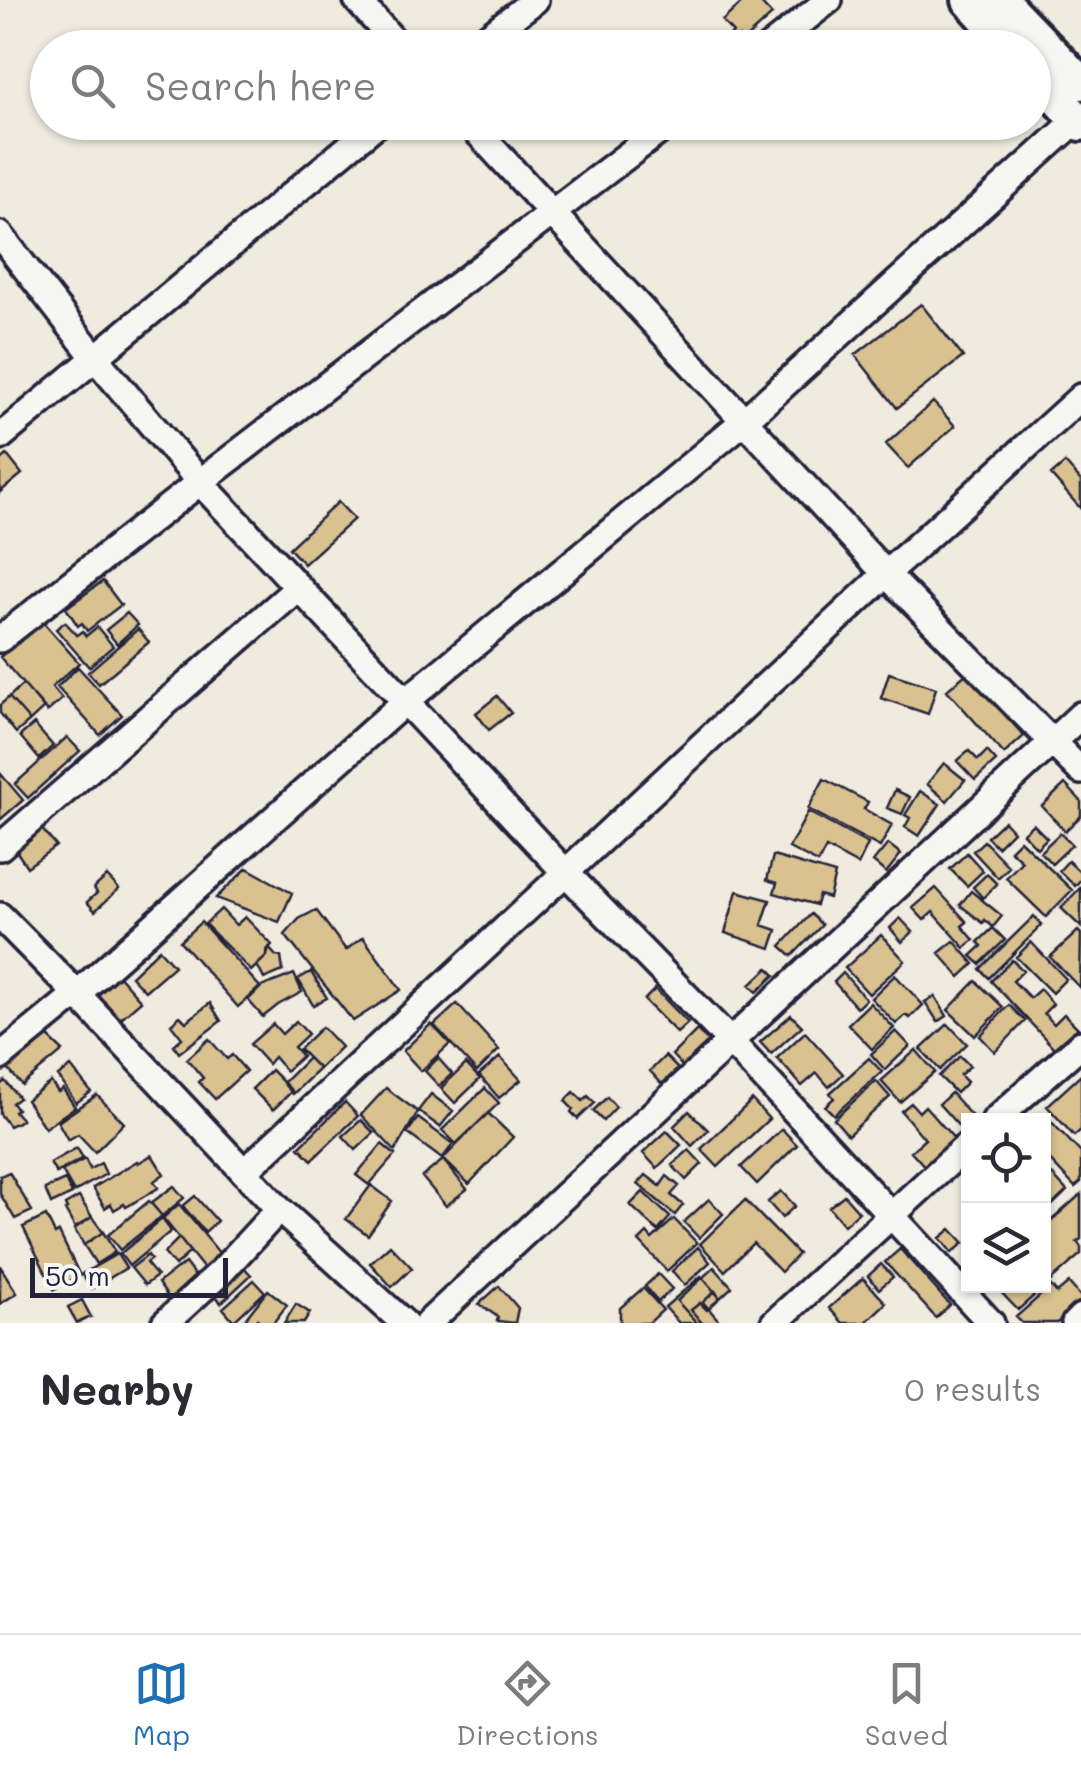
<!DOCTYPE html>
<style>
:root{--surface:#fff;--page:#f7f7f7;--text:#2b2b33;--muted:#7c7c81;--line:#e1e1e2;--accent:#1f6fb2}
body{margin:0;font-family:Mali,sans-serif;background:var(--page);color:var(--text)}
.controls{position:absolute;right:30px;bottom:30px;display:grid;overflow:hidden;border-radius:0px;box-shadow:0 2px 8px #0004}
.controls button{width:90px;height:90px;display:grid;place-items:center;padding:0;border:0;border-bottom:2px solid var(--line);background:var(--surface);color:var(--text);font:50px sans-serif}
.scale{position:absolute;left:30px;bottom:25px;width:198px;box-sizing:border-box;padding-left:10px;border:5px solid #22223b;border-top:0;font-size:28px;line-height:35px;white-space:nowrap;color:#22223b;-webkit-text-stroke:8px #f6f6f2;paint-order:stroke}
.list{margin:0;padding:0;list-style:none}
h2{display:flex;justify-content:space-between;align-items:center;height:130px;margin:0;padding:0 40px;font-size:42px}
h2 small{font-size:32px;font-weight:400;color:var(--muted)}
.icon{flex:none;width:55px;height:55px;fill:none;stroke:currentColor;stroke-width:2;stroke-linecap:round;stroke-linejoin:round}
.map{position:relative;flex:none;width:1081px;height:1323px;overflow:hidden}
.search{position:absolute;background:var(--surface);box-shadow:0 2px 8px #0004;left:30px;right:30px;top:30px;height:110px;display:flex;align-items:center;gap:25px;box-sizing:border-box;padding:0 35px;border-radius:55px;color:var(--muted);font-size:38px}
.sheet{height:310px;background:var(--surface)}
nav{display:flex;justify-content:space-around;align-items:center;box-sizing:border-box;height:140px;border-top:2px solid var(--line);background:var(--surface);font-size:28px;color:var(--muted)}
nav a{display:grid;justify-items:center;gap:5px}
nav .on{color:var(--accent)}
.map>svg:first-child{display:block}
.building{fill:#d9c190;stroke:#22223b;stroke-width:2.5}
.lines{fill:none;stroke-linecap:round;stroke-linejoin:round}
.minor-casing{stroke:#22223b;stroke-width:32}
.tertiary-casing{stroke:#22223b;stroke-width:40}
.minor{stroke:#f6f6f2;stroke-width:25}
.tertiary{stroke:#f6f6f2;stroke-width:32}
</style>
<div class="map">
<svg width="1081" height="1323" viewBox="0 0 1081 1323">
<rect width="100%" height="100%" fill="#f0ebde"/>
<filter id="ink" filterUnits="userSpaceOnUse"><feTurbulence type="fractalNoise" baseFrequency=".01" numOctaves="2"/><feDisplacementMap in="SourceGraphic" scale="20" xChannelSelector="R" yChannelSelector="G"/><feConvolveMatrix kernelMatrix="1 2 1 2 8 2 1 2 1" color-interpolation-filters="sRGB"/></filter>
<g filter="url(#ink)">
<path class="building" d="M745 0H758L772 15 743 41 739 37 732 43 727 38 733 33 722 21Z
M921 304 963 357 897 408 855 355Z
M933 402 955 426 908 468 886 444Z
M7 455 22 474 0 492V461Z
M1065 463 1081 481V509L1051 475Z
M338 502 354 519 304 564 289 548Z
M103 581 121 605 87 631 82 623 78 626 66 608Z
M127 613 138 625 117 644 106 630Z
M42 621 79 663 52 687 62 699 47 712 0 657Z
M65 622 77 635 82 631 86 636 97 627 113 646 89 667 56 629Z
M138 629 149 642 99 684 88 672Z
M78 667 122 715 100 735 57 687Z
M889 673 936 688 928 714 881 698Z
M967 673 1024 736 1004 754 947 690Z
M23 684 44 708 30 721 9 697Z
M497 696 511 713 489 730 476 713Z
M9 697 30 721 16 733 0 713V705Z
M34 724 53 746 39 759 20 736Z
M67 737 80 751 28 798 15 784Z
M969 751 978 760 987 751 996 761 975 780 957 761Z
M944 763 965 780 947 801 927 784Z
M0 773 23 800 1 819 0 818Z
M824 779 868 802 864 809 892 825 880 847 808 809Z
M1065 784 1081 801V816L1065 831 1042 806Z
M895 790 910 797 902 814 887 808Z
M920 791 940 804 919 836 905 827 910 818 905 815Z
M808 812 868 844 858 865 826 848 818 863 789 848Z
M1004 821 1013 831 997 847 987 837Z
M1033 824 1047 838 1037 848 1023 833Z
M41 828 56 846 27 867 15 849Z
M1060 833 1072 845 1052 864 1040 852Z
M1020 840 1072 890 1046 917 1006 878 1022 861 1010 850Z
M984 841 1009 867 998 878 973 851Z
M888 844 901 854 886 873 873 862Z
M967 853 983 871 967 886 950 869Z
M773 856 835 874 829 898 819 895 816 905 774 893 777 883 767 880Z
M1068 861 1081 873V879L1075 886 1059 871Z
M247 868 292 893 279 922 216 898Z
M987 874 997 884 983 898 973 887Z
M107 876 119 889 95 911 87 902 97 893 94 888Z
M1081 887V927L1061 908Z
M936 888 967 922 962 926 974 940 965 948 933 912 924 920 913 908Z
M737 891 770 900 762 925 777 930 771 948 725 933Z
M971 891 1002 916 993 927 985 920 983 923 960 905Z
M221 909 236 925 245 917 272 945 267 950V956L251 971 205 924Z
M316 910 346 950 363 937 401 990 353 1021 285 935 299 919Z
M811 914 822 925 792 956 781 946Z
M1034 916 1042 925 989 978 980 969Z
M900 918 913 932 902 942 890 928Z
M201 922 260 987 238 1007 180 941Z
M993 928 1005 940 980 964 971 956 982 946 978 942Z
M1078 931 1081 934 1080 988 1050 957Z
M881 935 905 961 869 994 845 968Z
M954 941 974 964 960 977 939 953Z
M1031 942 1066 979 1052 993 1016 957Z
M269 948 276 956 281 957 283 971 264 979 257 965 267 956Z
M159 949 174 966 145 991 131 976Z
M1012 960 1023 971 1013 981 1030 998 1040 989 1053 1004 1044 1013 1054 1024 1064 1014 1078 1028 1055 1049 991 981Z
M768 968 775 975 757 992 750 985Z
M311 972 327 998 313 1005 298 979Z
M843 973 866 999 857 1008 834 982Z
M117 974 141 1001 120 1019 96 993Z
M294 974 302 992 278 1005 263 1017 248 1000 261 987Z
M895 975 923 1005 910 1018 906 1015 896 1024 871 998Z
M976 981 1003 1007 975 1036 948 1010Z
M655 989 688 1023 677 1033 644 1000Z
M935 996 947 1016 938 1022 925 1002Z
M210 1003 221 1021 179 1053 174 1045 182 1038 171 1024 180 1016 186 1022Z
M870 1003 894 1028 872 1049 848 1024Z
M457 1004 499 1050 477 1072 434 1025Z
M1009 1005 1025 1021 995 1052 980 1036Z
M791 1015 802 1026 771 1054 760 1042Z
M296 1021 308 1034 294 1047 302 1056 286 1071 274 1057 268 1064 250 1044 273 1024 282 1034Z
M431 1024 450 1044 421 1071 403 1051Z
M948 1024 967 1044 940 1070 921 1049Z
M322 1027 341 1047 319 1069 299 1049Z
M697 1030 709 1042 683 1067 672 1055Z
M896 1031 910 1046 885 1070 871 1054Z
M805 1032 843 1074 829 1087 817 1073 802 1086 777 1058Z
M45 1034 63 1051 22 1085 6 1067Z
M209 1039 227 1059 232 1055 246 1071 215 1099 199 1082 203 1078 187 1059Z
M916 1050 935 1072 900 1102 881 1081Z
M665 1056 678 1069 662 1084 650 1071Z
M960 1056 970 1066 960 1075 967 1082 956 1093 939 1076Z
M500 1057 521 1080 499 1098 479 1075Z
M308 1058 319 1069 293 1094 283 1083Z
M438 1058 452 1074 439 1086 425 1071Z
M869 1058 882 1072 834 1115 825 1106 834 1098 830 1093Z
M466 1064 480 1079 455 1103 441 1088Z
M71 1067 91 1092 76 1103 58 1076Z
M271 1070 292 1091 273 1110 252 1089Z
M1081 1075V1130L1074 1136 1047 1106Z
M5 1081 19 1098 12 1103 17 1109 14 1111 22 1120 9 1126 0 1114V1085Z
M876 1081 890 1097 848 1135 834 1119Z
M51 1082 58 1092 63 1089 75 1107 45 1128 26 1100Z
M386 1088 418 1112 395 1151 361 1115Z
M485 1088 499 1103 456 1144 442 1130Z
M574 1092 583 1101 588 1096 595 1103 578 1119 571 1112 573 1109 565 1101Z
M951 1093 975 1120H968V1126L963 1131 939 1104Z
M431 1094 453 1111 440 1127 418 1111Z
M97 1095 124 1123 95 1152 78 1134 68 1140 58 1122Z
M607 1097 616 1107 603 1121 593 1111Z
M752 1100 769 1119 718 1167 701 1149Z
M345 1102 358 1116 312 1160 299 1147Z
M911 1103 919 1112 925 1106 957 1142 927 1169 911 1151 925 1139 901 1111Z
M689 1111 708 1130 692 1146 674 1126Z
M488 1113 513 1137 469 1184 443 1159Z
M1044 1114 1081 1153V1182L1075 1187 1044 1154V1120H1037Z
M418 1118 453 1144 442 1159 407 1133Z
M361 1120 374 1133 356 1150 343 1136Z
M782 1129 797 1145 757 1184 741 1167Z
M667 1131 681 1145 657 1168 643 1153Z
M382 1144 395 1155 369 1185 356 1175Z
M77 1148 83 1158 56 1173 50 1163Z
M689 1150 702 1164 686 1180 672 1165Z
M152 1155 164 1174 154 1181 158 1188 126 1207 124 1204 114 1210 111 1204 105 1208 93 1188 137 1161 138 1163Z
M85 1159 90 1169 101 1163 106 1174 74 1192 62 1171Z
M443 1160 467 1189 446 1206 422 1177Z
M1044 1166 1067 1191 1044 1213Z
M9 1172 32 1211 15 1219 0 1194V1176Z
M646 1175 660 1186 667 1176 679 1186 671 1195 683 1205 675 1215 638 1184Z
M65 1180 72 1194 51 1204 45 1189Z
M371 1185 392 1201 368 1235 346 1219Z
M174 1186 184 1198 162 1216 151 1203Z
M781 1191 795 1206 782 1218 768 1202Z
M643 1192 670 1217 658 1231 630 1205Z
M1081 1194V1239L1077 1242 1081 1247V1254L1018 1310 995 1286H1044V1227Z
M844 1195 859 1212 844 1225 829 1207Z
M195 1196 217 1221 205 1232 183 1206Z
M79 1197 92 1217 75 1228 65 1210 67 1209 65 1205Z
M709 1199 723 1214 699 1238 684 1222Z
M745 1200 798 1254 781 1272 753 1243 725 1271 700 1244Z
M149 1201 162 1216 120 1250 108 1235Z
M179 1204 225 1260 208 1274 163 1218Z
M46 1216 55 1234 59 1232 80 1276 54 1289 23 1227Z
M92 1217 103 1232 84 1245 74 1229Z
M162 1219 171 1231 129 1266 120 1254Z
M674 1219 697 1243 667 1271 639 1241 647 1233 652 1239Z
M951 1229 964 1243 952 1253 940 1238Z
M103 1232 115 1252 96 1264 84 1245Z
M179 1238 190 1252 175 1266 164 1253Z
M390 1245 412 1268 392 1287 370 1263Z
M698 1247 710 1262 685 1285 672 1271Z
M900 1249 950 1305 936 1318 885 1262Z
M117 1254 126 1268 91 1289 82 1274Z
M148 1255 151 1259 146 1263 157 1276 145 1285 131 1268Z
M185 1263 201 1284 173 1304 158 1283Z
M241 1264 251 1275 221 1303 212 1290Z
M881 1264 893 1277 879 1289 868 1276Z
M0 1266 17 1293 0 1304Z
M714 1267 732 1287 720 1298 715 1291 703 1302 721 1323H697L677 1301Z
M658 1274 672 1289 658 1302 645 1286Z
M701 1276 720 1298 707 1310 700 1303 691 1310 702 1323H679L665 1307Z
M863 1278 886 1303 865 1323H843L829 1308Z
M254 1280 265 1292 234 1321 223 1308Z
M1069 1283 1081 1297V1301L1057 1323H1022L1016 1317 1051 1286 1057 1293Z
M499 1286 518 1308 515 1323 497 1321 498 1317 479 1304Z
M643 1288 663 1310 649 1323H620V1308Z
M268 1290 287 1305 273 1323H263L257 1319 254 1323H242Z
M82 1300 91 1317 77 1323 68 1307Z
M296 1304 310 1313 304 1323H284Z"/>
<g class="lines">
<g class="minor-casing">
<path id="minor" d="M357 0 400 48
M473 48 535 0
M768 48 829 0
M468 122 886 574 1081 771
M0 235 96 359 200 482 565 872 731 1042 991 1323
M0 437 379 122
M0 639 200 482 671 122
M0 847 298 588
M0 916 77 994 279 1209 404 1323
M0 1057 77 994 406 701 744 421 1081 116
M995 1120 1081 1044
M244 1172 886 574 1081 397
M165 1323 221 1272 279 1209
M428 1323 1081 715
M774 1323 968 1145
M1075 1323 1081 1317"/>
</g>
<g class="tertiary-casing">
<path id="tertiary" d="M969 0 1012 48
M1001 0 1081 83
M1034 72 1081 124"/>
</g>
<use href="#minor" class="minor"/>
<use href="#tertiary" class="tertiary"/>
</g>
</g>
</svg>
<div class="controls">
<button><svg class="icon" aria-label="locate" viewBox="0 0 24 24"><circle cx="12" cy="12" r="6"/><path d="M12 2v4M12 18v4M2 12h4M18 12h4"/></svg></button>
<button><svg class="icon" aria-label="layers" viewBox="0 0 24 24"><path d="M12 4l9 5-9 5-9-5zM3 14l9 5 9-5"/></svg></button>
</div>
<div class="scale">50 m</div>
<div class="search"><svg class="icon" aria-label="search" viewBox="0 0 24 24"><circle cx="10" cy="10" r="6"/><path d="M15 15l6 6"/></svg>Search here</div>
</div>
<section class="sheet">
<h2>Nearby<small>0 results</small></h2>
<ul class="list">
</ul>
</section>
<nav>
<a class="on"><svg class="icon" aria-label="map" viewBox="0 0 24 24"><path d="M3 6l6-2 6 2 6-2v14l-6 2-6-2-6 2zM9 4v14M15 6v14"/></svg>Map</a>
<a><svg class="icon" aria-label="directions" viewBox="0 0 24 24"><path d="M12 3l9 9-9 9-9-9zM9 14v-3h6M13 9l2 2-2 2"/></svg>Directions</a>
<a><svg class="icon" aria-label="saved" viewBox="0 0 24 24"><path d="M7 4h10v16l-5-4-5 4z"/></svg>Saved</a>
</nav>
